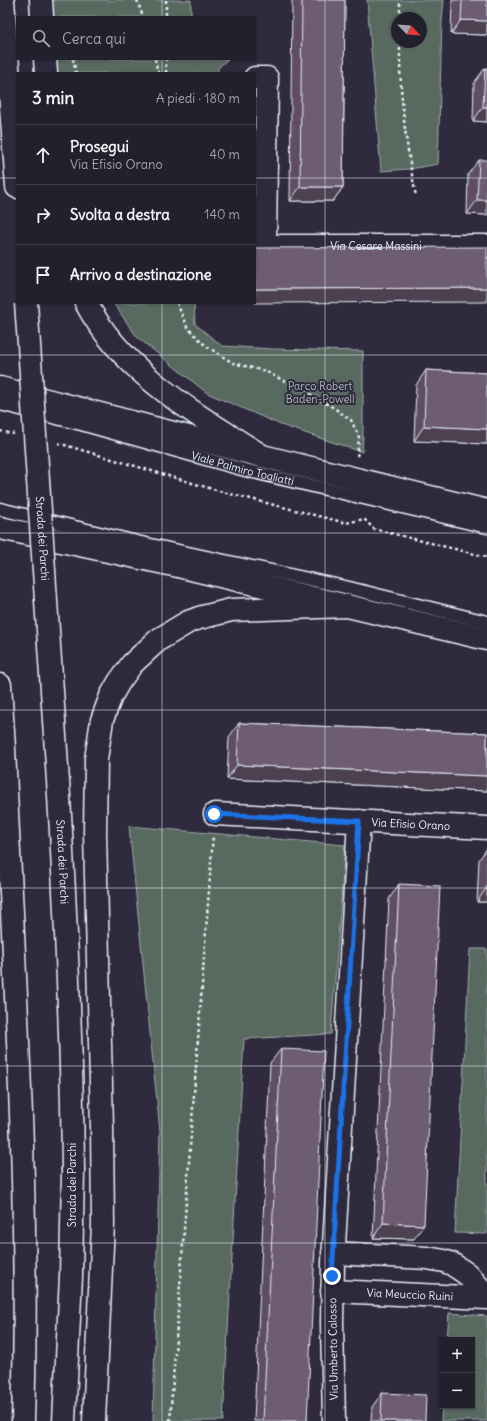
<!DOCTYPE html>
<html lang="it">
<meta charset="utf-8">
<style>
:root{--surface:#23202e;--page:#2f2d3a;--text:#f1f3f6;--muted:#a3a3aa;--line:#403e4a}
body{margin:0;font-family:Delius,sans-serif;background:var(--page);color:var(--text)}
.controls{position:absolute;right:12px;bottom:12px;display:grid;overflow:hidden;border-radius:0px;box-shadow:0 1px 3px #0004}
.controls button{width:36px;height:36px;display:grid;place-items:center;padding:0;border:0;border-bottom:1px solid var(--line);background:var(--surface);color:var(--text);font:20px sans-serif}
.compass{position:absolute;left:391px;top:12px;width:36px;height:36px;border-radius:50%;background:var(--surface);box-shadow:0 1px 3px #0004;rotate:115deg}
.stop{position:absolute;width:12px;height:12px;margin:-9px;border:3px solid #1a73e8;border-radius:50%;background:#fff}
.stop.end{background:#1a73e8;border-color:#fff;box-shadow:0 1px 4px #0008}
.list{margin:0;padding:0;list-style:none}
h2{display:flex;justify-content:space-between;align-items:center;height:52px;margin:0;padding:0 16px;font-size:17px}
h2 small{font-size:13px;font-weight:400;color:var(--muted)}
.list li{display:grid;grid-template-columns:26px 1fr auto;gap:12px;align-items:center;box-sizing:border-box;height:60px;padding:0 16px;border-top:1px solid var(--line)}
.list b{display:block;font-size:15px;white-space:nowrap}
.list p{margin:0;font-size:13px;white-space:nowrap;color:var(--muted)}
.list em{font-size:13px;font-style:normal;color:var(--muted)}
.icon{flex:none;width:22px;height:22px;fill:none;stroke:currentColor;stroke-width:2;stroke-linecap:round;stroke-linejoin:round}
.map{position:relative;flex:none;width:487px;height:1421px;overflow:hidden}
.search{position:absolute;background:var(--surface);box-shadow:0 1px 3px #0004;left:16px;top:16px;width:240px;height:44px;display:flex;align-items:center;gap:10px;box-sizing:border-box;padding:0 14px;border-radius:0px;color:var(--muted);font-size:15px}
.panel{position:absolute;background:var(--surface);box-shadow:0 1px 3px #0004;left:16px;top:72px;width:240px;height:232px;border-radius:0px}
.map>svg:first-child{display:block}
.green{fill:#586960;stroke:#a0adac;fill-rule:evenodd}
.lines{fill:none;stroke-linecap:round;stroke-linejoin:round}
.service-casing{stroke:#e8f1f8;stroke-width:15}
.minor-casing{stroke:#e8f1f8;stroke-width:25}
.primary-casing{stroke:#e8f1f8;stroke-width:25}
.motorway-casing{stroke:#e8f1f8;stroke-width:25}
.path{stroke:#e8f1f8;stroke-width:2.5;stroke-dasharray:3 3;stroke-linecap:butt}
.service{stroke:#2f2a3d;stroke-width:12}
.minor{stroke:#2f2a3d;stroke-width:22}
.primary{stroke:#2f2a3d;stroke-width:22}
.motorway{stroke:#2f2a3d;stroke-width:22}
.motorway-bridge-casing{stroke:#e8f1f8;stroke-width:25;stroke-linecap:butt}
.motorway-bridge{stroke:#2f2a3d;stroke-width:22}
.wall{fill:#5f4e64;stroke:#e8f1f8}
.shaded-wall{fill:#4d4051;stroke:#e8f1f8}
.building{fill:#6e5b74;stroke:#e8f1f8}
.route{stroke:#1a73e8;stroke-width:5}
.grid{fill:none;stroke:#e8f1f8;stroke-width:1;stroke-opacity:0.55}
.labels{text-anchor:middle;stroke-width:4;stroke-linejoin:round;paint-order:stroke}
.street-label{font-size:11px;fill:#e8f1f8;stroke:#2f2a3d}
.park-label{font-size:11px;fill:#aebbbb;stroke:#2f2a3d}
</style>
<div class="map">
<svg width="487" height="1421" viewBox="0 0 487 1421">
<rect width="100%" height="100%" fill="#2f2a3d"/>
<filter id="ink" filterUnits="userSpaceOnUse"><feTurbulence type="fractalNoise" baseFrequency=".025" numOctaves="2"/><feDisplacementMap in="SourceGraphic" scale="8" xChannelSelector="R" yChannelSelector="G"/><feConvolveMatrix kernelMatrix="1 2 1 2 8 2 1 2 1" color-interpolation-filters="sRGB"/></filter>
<g filter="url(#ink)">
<path class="green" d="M48 0H191V17H50Z
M367 0H444L442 20 438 164 410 169 381 171ZM397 18H421V42H397Z
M53 59H228L218 68V73H54Z
M113 303H194L195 324 222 346 272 349 363 351V437L362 452 281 425 207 393 137 337Z
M129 826 345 845 331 1034 244 1039 223 1421H153L160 1131Z
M470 949H487V1234L455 1233Z
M449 1313 487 1316V1421H441L442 1404V1406H472V1340H447Z"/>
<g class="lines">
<g class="service-casing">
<g id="service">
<path id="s1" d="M0 404 81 424 245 470 487 527"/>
<path d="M0 509 137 542 345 587 487 622"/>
</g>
</g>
<g class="minor-casing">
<g id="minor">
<path d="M255 78H267L265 245"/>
<path id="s2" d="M255 246H487"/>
<path id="s3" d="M215 814 487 828"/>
<path d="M333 1253 427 1258 444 1261 452 1264 467 1274 487 1296"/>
<path id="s4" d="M332 1291 487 1298"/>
<path d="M334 1421 332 1323 333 1262 359 821"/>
</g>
</g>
<g class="primary-casing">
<path id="primary" d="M0 388 262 456 487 511
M0 528 178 566 487 639"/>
</g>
<g class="motorway-casing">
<path id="motorway" d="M3 0 17 187
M41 0 42 17
M45 59 46 73
M86 303C124 374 196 414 262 456
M0 685 4 748C14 972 30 1196 23 1421
M64 1421 71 1276 73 1171
M94 1421 103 1224 102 1127 95 833 96 759 102 720 111 696 119 682 132 664 158 640 188 622 199 618 231 610 347 606"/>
</g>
<path class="path" d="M137 0 143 17
M166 0V17
M400 18V0
M400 42C399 93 406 145 416 196
M73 59 76 73
M155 59 158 73
M166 73V59
M177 303 187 327 206 346 233 363 265 371 310 394 334 408 351 420 359 437 357 458
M0 431 14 434
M58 443 219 491 346 523 364 519 374 529 487 557
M170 1421 213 835"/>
<use href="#service" class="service"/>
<use href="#minor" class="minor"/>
<use href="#primary" class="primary"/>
<use href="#motorway" class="motorway"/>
<g class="motorway-bridge-casing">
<g id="motorway-bridge">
<path id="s5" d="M26 303C38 467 49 631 59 796 66 921 72 1046 73 1171"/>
</g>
</g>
<use href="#motorway-bridge" class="motorway-bridge"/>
</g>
<path class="wall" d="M292 0H345L343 187 333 201H290Z
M452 0H487V35L451 34Z
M485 68 487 122 473 121 474 83Z
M479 160 487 215 467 214 468 174Z
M426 370 487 373V444L414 441 416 385Z
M239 723 487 733V791L227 779 229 737Z
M487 848V902H477L479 860Z
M399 884 414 1239 373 1238 389 899Z
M281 1049 307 1421H254L270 1063Z
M382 1393 425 1421H371L372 1407Z"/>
<path class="shaded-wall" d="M461 20 487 21V35L451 34Z
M483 107H487V122L473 121Z
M300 187H343L333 201H290Z
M477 200H487V215L467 214Z
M487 288V302L255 303V289Z
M424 426 487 429V444L414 441Z
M237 765 487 776V791L227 779Z
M487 887V902H477Z
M383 1223 424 1225 414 1239 373 1238Z"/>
<path class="building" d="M302 0H345L343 187H300Z
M462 0H487V21L461 20Z
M485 68H487V107H483Z
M479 160H487V200H477Z
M487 247V288L255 289V248Z
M426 370 487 373V429L424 426Z
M239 723 487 733V776L237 765Z
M399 884 440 886 424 1225 383 1223Z
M281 1049 324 1051 307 1421H263Z
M382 1393 426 1395 425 1421H381Z"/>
</g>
<g class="lines" filter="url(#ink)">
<path class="route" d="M214 814 359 821 332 1276"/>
</g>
<path class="grid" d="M162 0V17M325 0V1421M162 59V73M0 178H17M255 178H487M162 303V1421M0 355H487M0 533H487M0 710H487M0 888H487M0 1066H487M0 1243H487"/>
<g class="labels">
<g class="street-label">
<text dy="4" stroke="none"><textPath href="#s2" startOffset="121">Via Cesare Massini</textPath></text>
<text dy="4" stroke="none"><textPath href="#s1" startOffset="251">Viale Palmiro Togliatti</textPath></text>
<text dy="4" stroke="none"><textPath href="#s5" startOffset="236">Strada dei Parchi</textPath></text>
<text dy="4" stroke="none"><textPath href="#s3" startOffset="196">Via Efisio Orano</textPath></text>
<text dy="4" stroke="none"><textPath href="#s5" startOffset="560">Strada dei Parchi</textPath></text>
<text transform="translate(72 1185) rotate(-90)" y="4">Strada dei Parchi</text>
<text dy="4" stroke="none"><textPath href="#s4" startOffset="78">Via Meuccio Ruini</textPath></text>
<text transform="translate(333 1349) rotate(-91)" y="4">Via Umberto Calosso</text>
</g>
<g class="park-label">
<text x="320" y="390">Parco Robert<tspan x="320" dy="13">Baden-Powell</tspan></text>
</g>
</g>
</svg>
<div class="controls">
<button>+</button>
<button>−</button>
</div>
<svg class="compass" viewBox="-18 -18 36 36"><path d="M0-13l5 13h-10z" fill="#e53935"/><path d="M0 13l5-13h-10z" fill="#a3a3aa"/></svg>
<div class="stop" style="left:214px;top:814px"></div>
<div class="stop end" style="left:332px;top:1276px"></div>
<div class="search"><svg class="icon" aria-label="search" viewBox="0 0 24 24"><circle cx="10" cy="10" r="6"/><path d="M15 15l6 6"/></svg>Cerca qui</div>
<section class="panel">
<h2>3 min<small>A piedi · 180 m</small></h2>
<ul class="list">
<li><svg class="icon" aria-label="ahead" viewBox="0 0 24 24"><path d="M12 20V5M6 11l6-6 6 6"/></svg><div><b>Prosegui</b><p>Via Efisio Orano</p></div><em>40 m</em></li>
<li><svg class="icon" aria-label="right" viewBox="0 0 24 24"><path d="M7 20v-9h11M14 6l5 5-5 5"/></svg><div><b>Svolta a destra</b></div><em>140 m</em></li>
<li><svg class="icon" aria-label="arrive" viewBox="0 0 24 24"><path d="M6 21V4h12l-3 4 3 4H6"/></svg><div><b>Arrivo a destinazione</b></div></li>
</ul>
</section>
</div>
